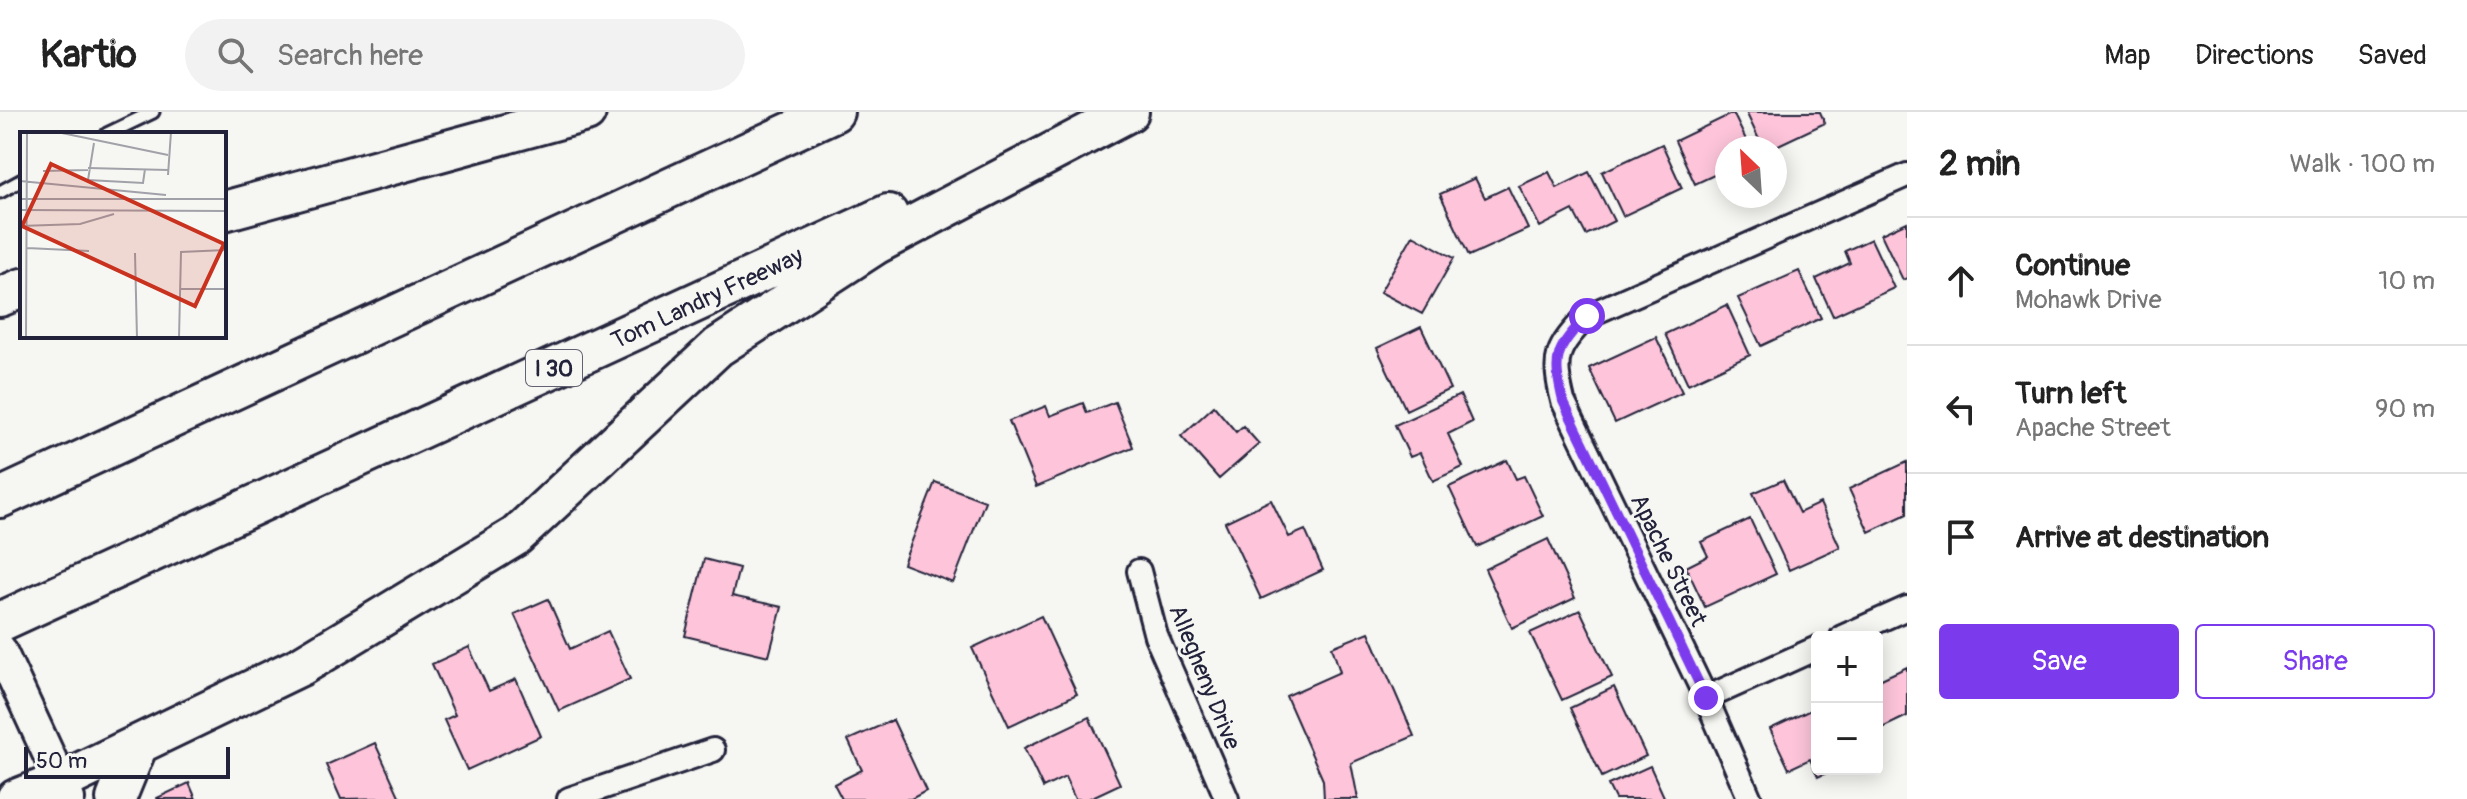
<!DOCTYPE html>
<meta charset="utf-8">
<style>
:root{--surface:#fff;--page:#f2f2f2;--text:#222;--muted:#767676;--line:#e0e0e0;--accent:#7c3aed}
body{margin:0;font-family:Pangolin,sans-serif;background:var(--page);color:var(--text)}
.controls{position:absolute;right:24px;bottom:24px;display:grid;overflow:hidden;border-radius:8px;box-shadow:0 4px 20px #0003}
.controls button{width:72px;height:72px;display:grid;place-items:center;padding:0;border:0;border-bottom:2px solid var(--line);background:var(--surface);color:var(--text);font:40px sans-serif}
.compass{position:absolute;left:1715px;top:24px;width:72px;height:72px;border-radius:50%;background:var(--surface);box-shadow:0 4px 20px #0003;rotate:335deg}
.scale{position:absolute;left:24px;bottom:20px;width:206px;box-sizing:border-box;padding-left:8px;border:4px solid #22223b;border-top:0;font-size:22px;line-height:28px;white-space:nowrap;color:#22223b;-webkit-text-stroke:6px #f6f6f2;paint-order:stroke}
.stop{position:absolute;width:24px;height:24px;margin:-18px;border:6px solid #7c3aed;border-radius:50%;background:#fff}
.stop.end{background:#7c3aed;border-color:#fff;box-shadow:0 2px 8px #0008}
.list{margin:0;padding:0;list-style:none}
h2{display:flex;justify-content:space-between;align-items:center;height:104px;margin:0;padding:0 32px;font-size:34px}
h2 small{font-size:26px;font-weight:400;color:var(--muted)}
.list li{display:grid;grid-template-columns:52px 1fr auto;gap:24px;align-items:center;box-sizing:border-box;height:128px;padding:0 32px;border-top:2px solid var(--line)}
.list b{display:block;font-size:30px;white-space:nowrap}
.list p{margin:0;font-size:26px;white-space:nowrap;color:var(--muted)}
.list em{font-size:26px;font-style:normal;color:var(--muted)}
.actions{display:flex;gap:16px;padding:24px 32px}
.actions a{flex:1;padding:18px 0;border:2px solid var(--accent);border-radius:8px;text-align:center;font-size:28px;color:var(--accent)}
.actions .main{background:var(--accent);color:#fff}
.icon{flex:none;width:44px;height:44px;fill:none;stroke:currentColor;stroke-width:2;stroke-linecap:round;stroke-linejoin:round}
.map{position:relative;flex:none;width:1907px;height:687px;overflow:hidden}
header{display:flex;align-items:center;gap:48px;box-sizing:border-box;height:112px;padding:0 40px;background:var(--surface);border-bottom:2px solid var(--line)}
header strong{font-size:38px}
nav{display:flex;gap:44px;margin-inline-start:auto;font-size:28px}
.search{width:560px;height:72px;background:var(--page);display:flex;align-items:center;gap:20px;box-sizing:border-box;padding:0 28px;border-radius:44px;color:var(--muted);font-size:30px}
main{display:flex}
aside{flex:1;background:var(--surface)}
.map>svg:first-child{display:block}
.building{fill:#fec5da;stroke:#22223b;stroke-width:2}
.lines{fill:none;stroke-linecap:round;stroke-linejoin:round}
.service-casing{stroke:#22223b;stroke-width:17}
.minor-casing{stroke:#22223b;stroke-width:28}
.secondary-casing{stroke:#22223b;stroke-width:36}
.motorway-casing{stroke:#22223b;stroke-width:44}
.service{stroke:#f6f6f2;stroke-width:11}
.minor{stroke:#f6f6f2;stroke-width:22}
.secondary{stroke:#f6f6f2;stroke-width:30}
.motorway{stroke:#f6f6f2;stroke-width:38}
.route{stroke:#7c3aed;stroke-width:10}
.labels{text-anchor:middle;stroke-width:6;stroke-linejoin:round;paint-order:stroke}
.shield{fill:#f6f6f2;stroke:#626272;stroke-width:2}
.shield-label{font-size:22px;font-weight:bold;fill:#22223b}
.street-label{font-size:24px;fill:#22223b;stroke:#f6f6f2}
.inset-road{fill:none;stroke:#a1a1a9;stroke-width:2}
.view{fill:#c8321e;fill-opacity:0.15;stroke:#c8321e;stroke-width:4}
.inset-edge{fill:none;stroke:#22223b;stroke-width:4}
</style>
<header>
<strong>Kartio</strong>
<div class="search"><svg class="icon" aria-label="search" viewBox="0 0 24 24"><circle cx="10" cy="10" r="6"/><path d="M15 15l6 6"/></svg>Search here</div>
<nav><a>Map</a><a>Directions</a><a>Saved</a></nav>
</header>
<main>
<div class="map">
<svg width="1907" height="687" viewBox="0 0 1907 687">
<rect width="100%" height="100%" fill="#f6f6f2"/>
<filter id="ink" filterUnits="userSpaceOnUse"><feTurbulence type="fractalNoise" baseFrequency=".0125" numOctaves="2"/><feDisplacementMap in="SourceGraphic" scale="16" xChannelSelector="R" yChannelSelector="G"/><feConvolveMatrix kernelMatrix="1 2 1 2 8 2 1 2 1" color-interpolation-filters="sRGB"/></filter>
<g filter="url(#ink)">
<path class="building" d="M1746 0H1820L1825 11 1772 36H1763Z
M1733 1 1750 36H1727V57L1695 72 1675 29Z
M1662 32 1682 76 1623 104 1602 60Z
M1549 60 1557 76 1589 60 1614 109 1586 123 1573 98 1540 115 1519 74Z
M1475 66 1485 86 1508 75 1528 117 1469 144 1440 82Z
M1907 110V166L1903 168 1881 122Z
M1413 123 1454 146 1422 202 1380 180Z
M1871 127 1894 176 1833 204 1816 167 1850 151 1845 139Z
M1799 159 1821 206 1761 234 1738 186Z
M1727 193 1750 243 1688 272 1665 222Z
M1421 215 1450 277 1406 298 1377 236Z
M1656 225 1682 280 1615 311 1589 256Z
M1460 283 1472 310 1448 322 1463 355 1433 369 1420 341 1410 345 1395 313Z
M1115 290 1133 335 1036 375 1009 309 1046 294 1050 304 1083 291 1087 301Z
M1214 294 1236 320 1243 314 1259 332 1219 367 1181 324Z
M1507 348 1516 367 1524 364 1543 404 1477 435 1449 375Z
M1907 350V402L1869 420 1849 377Z
M1783 368 1799 401 1820 391 1840 435 1789 458 1753 381Z
M935 370 985 389 953 471 903 452Z
M1271 388 1289 425 1305 418 1323 458 1261 487 1225 410Z
M1750 407 1776 462 1705 495 1686 455 1708 444 1701 430Z
M1548 427 1575 486 1512 516 1485 457Z
M704 447 739 456 732 484 782 495 769 544 685 524Z
M548 487 570 537 608 519 630 567 559 599 514 502Z
M1580 498 1612 565 1562 588 1530 521Z
M1041 504 1077 582 1009 614 972 536Z
M1369 520 1414 624 1351 651 1358 687H1324L1323 668 1286 584 1340 560 1332 535Z
M469 535 489 579 516 567 541 624 467 658 444 608 455 603 432 552Z
M1907 555V604L1878 618 1877 569Z
M1614 575 1646 644 1602 665 1570 596Z
M1817 595V657H1835L1818 665 1810 647 1789 657 1770 617Z
M1089 605 1120 672 1088 687H1075L1065 665 1043 676 1024 636Z
M893 608 926 679 911 687H842L834 672 862 658 848 628Z
M375 631 400 686 341 687 326 653Z
M1650 654 1665 687H1615L1608 673Z
M189 671 196 687H158L157 686Z"/>
<g class="lines">
<g class="service-casing">
<path id="service" d="M107 22 153 0
M0 80 22 68"/>
</g>
<g class="minor-casing">
<path id="minor" d="M1139 459 1156 524 1227 687
M1842 525 1907 496
M1706 586 1817 536
M569 687 713 638
M1750 687 1706 586 1563 289C1552 244 1556 237 1587 204L1907 63"/>
</g>
<g class="secondary-casing">
<path id="secondary" d="M0 537 69 687"/>
</g>
<g class="motorway-casing">
<path id="motorway" d="M224 99 586 0
M0 185 22 176
M0 386 834 0
M0 510 888 102
M16 687 62 669 301 554 516 424 718 235 875 133 1129 0
M116 687 138 633"/>
</g>
<use href="#service" class="service"/>
<use href="#minor" class="minor"/>
<use href="#secondary" class="secondary"/>
<use href="#motorway" class="motorway"/>
</g>
</g>
<g class="lines" filter="url(#ink)">
<path class="route" d="M1587 204C1556 237 1552 244 1563 289L1706 586"/>
</g>
<g class="labels">
<rect class="shield" x="526" y="238" width="56" height="36" rx="6"/>
<g class="shield-label">
<text x="554" y="264">I 30</text>
</g>
<g class="street-label">
<text transform="translate(707 186) rotate(-25)" y="8">Tom Landry Freeway</text>
<text transform="translate(1669 448) rotate(64)" y="8">Apache Street</text>
<text transform="translate(1205 565) rotate(68)" y="8">Allegheny Drive</text>
</g>
</g>
<g transform="translate(20 20)">
<rect width="206" height="206" fill="#f6f6f2"/>
<path class="inset-road" d="M37 0 148 23M74 11 68 48 123 51 125 37M68 36 148 38M23 39 68 38M148 43 151 0M0 49 146 63M0 67H206M0 78 206 79M0 94 60 92 94 82M7 116 69 119M115 121 117 206M161 157H206M6 206 7 0M159 206 161 120 206 118"/>
<path class="view" d="M31 32 204 112 175 174 2 94Z"/>
<rect width="206" height="206" class="inset-edge"/>
</g>
</svg>
<div class="controls">
<button>+</button>
<button>−</button>
</div>
<svg class="compass" viewBox="-18 -18 36 36"><path d="M0-13l5 13h-10z" fill="#e53935"/><path d="M0 13l5-13h-10z" fill="#767676"/></svg>
<div class="scale">50 m</div>
<div class="stop" style="left:1587px;top:204px"></div>
<div class="stop end" style="left:1706px;top:586px"></div>
</div>
<aside>
<h2>2 min<small>Walk · 100 m</small></h2>
<ul class="list">
<li><svg class="icon" aria-label="ahead" viewBox="0 0 24 24"><path d="M12 20V5M6 11l6-6 6 6"/></svg><div><b>Continue</b><p>Mohawk Drive</p></div><em>10 m</em></li>
<li><svg class="icon" aria-label="left" viewBox="0 0 24 24"><path d="M17 20v-9H6M10 6l-5 5 5 5"/></svg><div><b>Turn left</b><p>Apache Street</p></div><em>90 m</em></li>
<li><svg class="icon" aria-label="arrive" viewBox="0 0 24 24"><path d="M6 21V4h12l-3 4 3 4H6"/></svg><div><b>Arrive at destination</b></div></li>
</ul>
<div class="actions"><a class="main">Save</a><a>Share</a></div>
</aside>
</main>
